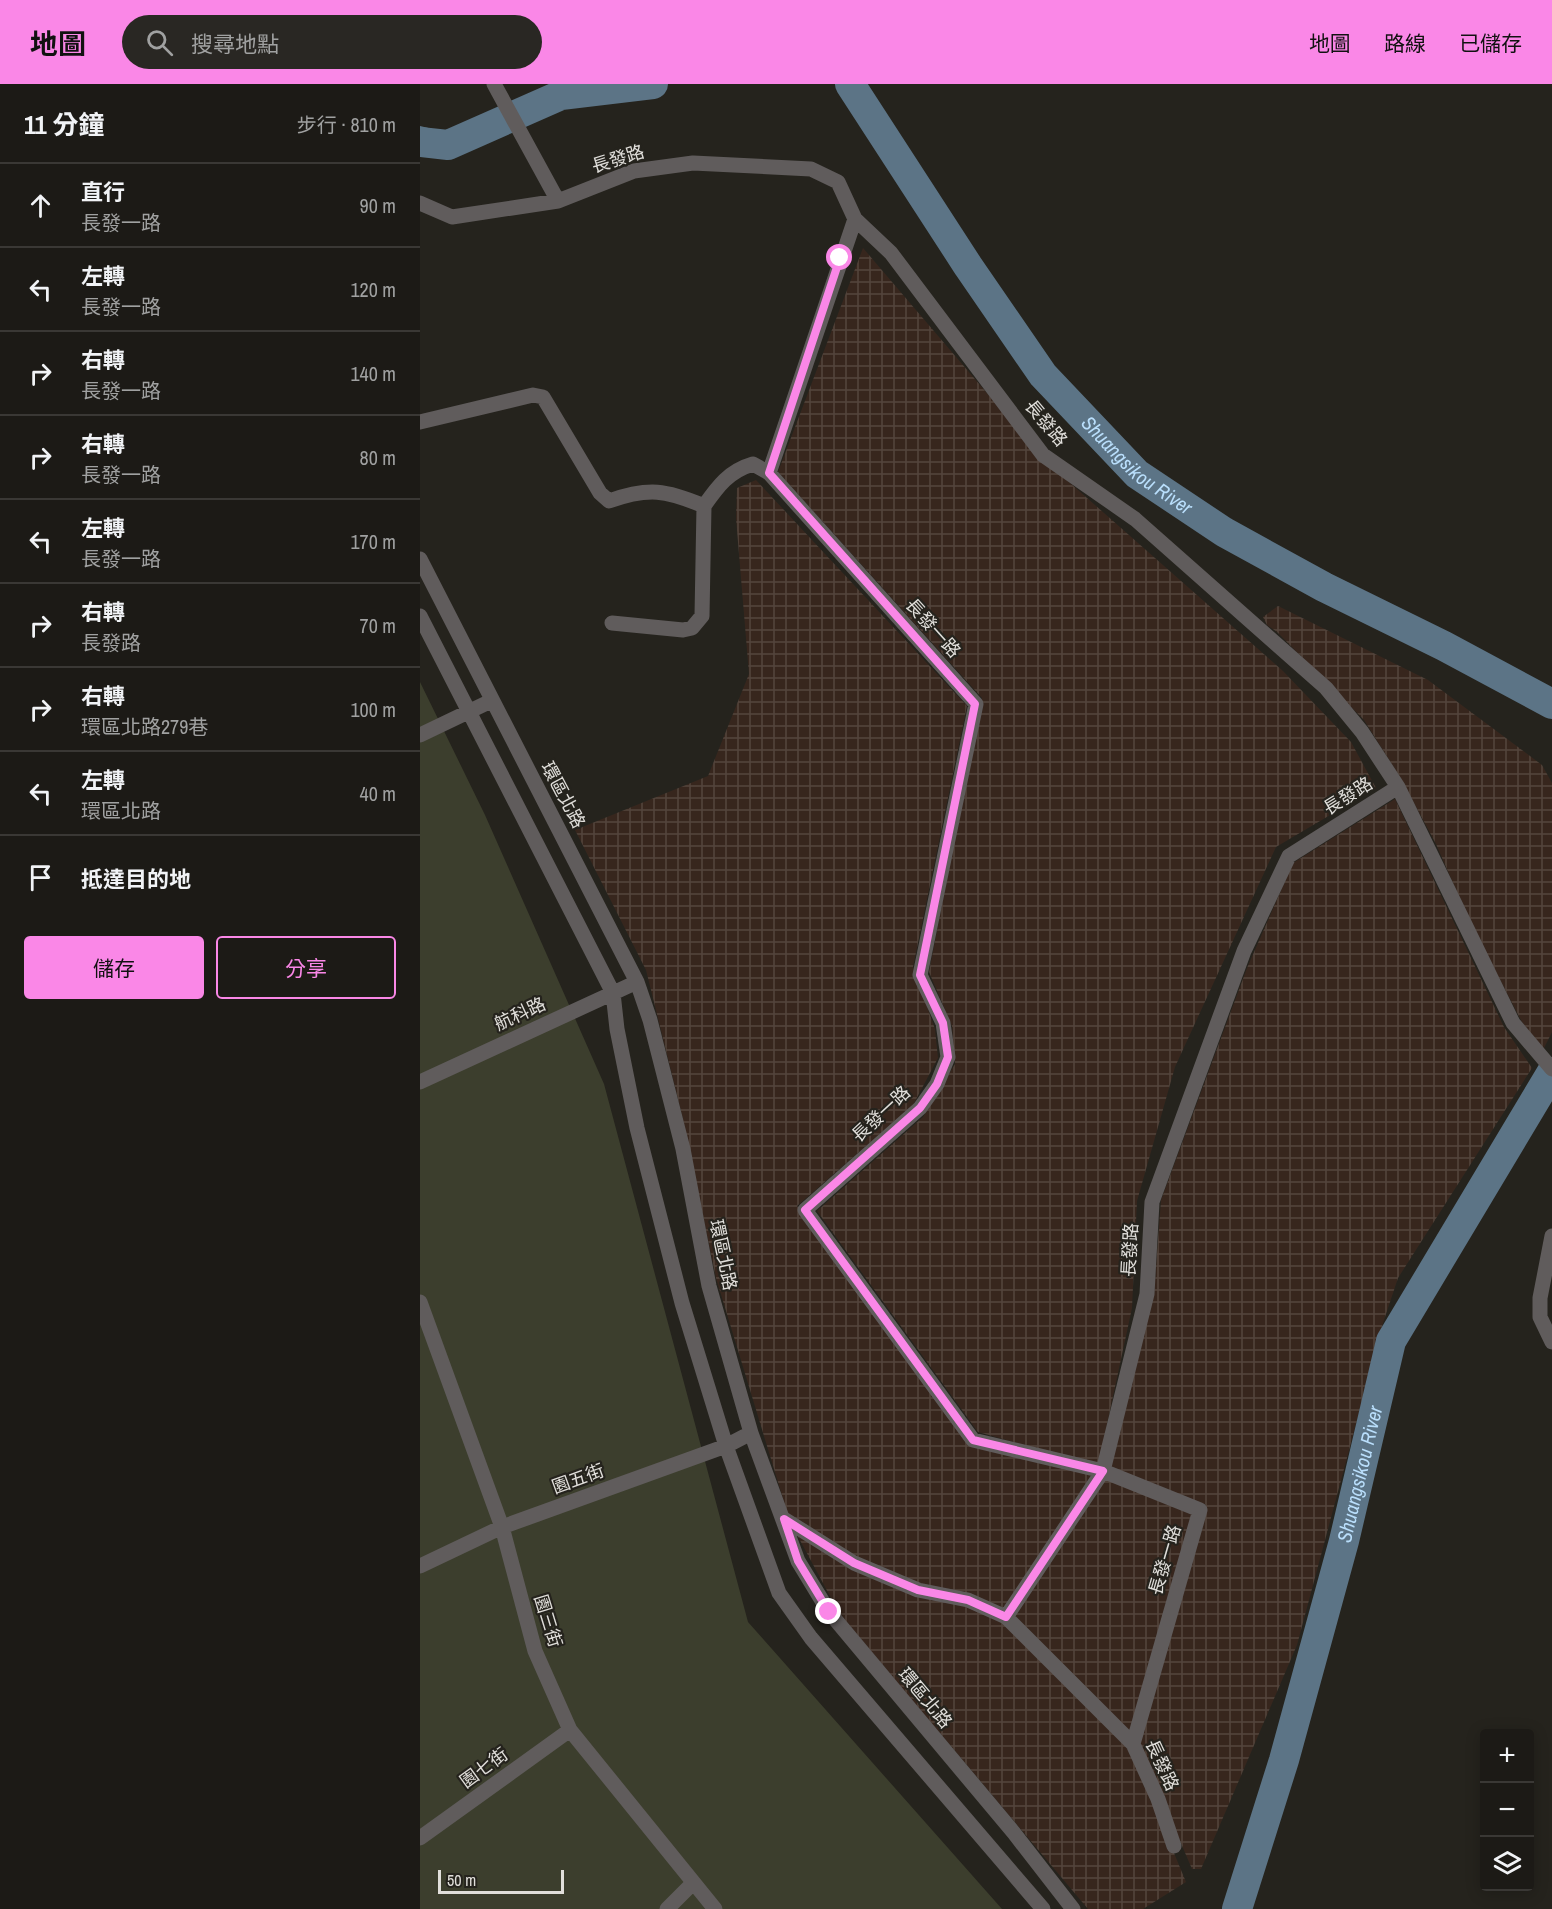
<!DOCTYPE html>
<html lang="zh-TW">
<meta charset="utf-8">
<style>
:root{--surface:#1c1a16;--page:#292723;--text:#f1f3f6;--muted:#a0a1a1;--line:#3a3835;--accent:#fa87e7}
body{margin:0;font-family:"Archivo Narrow","Noto Sans TC",sans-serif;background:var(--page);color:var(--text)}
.controls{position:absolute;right:18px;bottom:18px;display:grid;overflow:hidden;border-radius:6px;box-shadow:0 3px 15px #0003}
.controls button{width:54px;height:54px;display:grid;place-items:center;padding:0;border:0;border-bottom:2px solid var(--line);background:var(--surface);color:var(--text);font:30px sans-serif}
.scale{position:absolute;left:18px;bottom:15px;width:126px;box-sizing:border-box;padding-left:6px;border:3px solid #e1dfdb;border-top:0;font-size:16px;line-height:21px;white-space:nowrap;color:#e1dfdb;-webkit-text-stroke:4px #25231d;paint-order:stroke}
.stop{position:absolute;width:18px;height:18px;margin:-14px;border:4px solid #fa87e7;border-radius:50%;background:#fff}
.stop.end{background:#fa87e7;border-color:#fff;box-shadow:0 2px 6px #0008}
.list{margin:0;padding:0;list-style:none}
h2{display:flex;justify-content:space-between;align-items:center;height:78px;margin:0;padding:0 24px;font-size:26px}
h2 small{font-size:20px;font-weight:400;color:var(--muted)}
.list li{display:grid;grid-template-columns:39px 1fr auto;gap:18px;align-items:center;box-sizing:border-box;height:84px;padding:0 24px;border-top:2px solid var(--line)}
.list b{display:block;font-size:22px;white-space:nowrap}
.list p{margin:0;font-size:20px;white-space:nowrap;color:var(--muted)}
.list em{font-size:20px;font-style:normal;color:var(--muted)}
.actions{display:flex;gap:12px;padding:18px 24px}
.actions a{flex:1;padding:14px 0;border:2px solid var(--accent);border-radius:6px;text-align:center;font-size:21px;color:var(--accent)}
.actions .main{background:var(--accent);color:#111}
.icon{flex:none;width:33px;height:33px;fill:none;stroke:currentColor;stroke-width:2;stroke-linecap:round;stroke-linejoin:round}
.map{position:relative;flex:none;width:1132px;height:1825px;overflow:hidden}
header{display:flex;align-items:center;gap:36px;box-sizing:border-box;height:84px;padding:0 30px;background:var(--accent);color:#111}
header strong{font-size:28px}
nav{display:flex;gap:33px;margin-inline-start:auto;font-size:21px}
.search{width:420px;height:54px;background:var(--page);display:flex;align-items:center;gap:15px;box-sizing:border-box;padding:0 21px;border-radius:33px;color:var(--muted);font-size:22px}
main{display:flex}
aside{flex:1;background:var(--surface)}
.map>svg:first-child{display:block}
.industrial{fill:url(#industrial-grid)}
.grass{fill:#3c3e2d}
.water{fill:url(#water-ripples)}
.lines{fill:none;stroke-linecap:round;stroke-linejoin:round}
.river{stroke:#5c7486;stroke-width:30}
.minor{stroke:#605c5c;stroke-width:15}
.route{stroke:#fa87e7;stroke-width:8}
.labels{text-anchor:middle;stroke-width:4.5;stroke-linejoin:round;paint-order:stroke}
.street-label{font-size:18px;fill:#e1dfdb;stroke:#25231d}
.water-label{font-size:20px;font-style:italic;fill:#b9defb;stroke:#25231d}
</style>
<header>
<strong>地圖</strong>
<div class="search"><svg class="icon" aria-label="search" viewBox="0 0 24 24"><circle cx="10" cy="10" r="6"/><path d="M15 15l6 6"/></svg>搜尋地點</div>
<nav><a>地圖</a><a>路線</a><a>已儲存</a></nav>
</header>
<main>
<aside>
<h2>11 分鐘<small>步行 · 810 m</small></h2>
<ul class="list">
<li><svg class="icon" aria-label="ahead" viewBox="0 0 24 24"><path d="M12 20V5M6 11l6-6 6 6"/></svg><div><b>直行</b><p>長發一路</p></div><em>90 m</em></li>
<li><svg class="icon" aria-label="left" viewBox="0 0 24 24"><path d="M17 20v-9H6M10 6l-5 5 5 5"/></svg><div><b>左轉</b><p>長發一路</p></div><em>120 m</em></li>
<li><svg class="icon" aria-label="right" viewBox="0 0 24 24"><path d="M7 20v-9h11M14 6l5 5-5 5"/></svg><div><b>右轉</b><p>長發一路</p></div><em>140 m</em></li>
<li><svg class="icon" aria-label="right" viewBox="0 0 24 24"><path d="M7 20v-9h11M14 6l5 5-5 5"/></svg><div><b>右轉</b><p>長發一路</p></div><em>80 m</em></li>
<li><svg class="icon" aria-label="left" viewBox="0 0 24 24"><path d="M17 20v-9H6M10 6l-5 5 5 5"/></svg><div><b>左轉</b><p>長發一路</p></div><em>170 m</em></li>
<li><svg class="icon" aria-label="right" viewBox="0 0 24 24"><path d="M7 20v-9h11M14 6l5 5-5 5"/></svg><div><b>右轉</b><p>長發路</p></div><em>70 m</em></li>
<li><svg class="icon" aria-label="right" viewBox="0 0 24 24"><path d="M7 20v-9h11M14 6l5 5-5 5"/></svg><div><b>右轉</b><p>環區北路279巷</p></div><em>100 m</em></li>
<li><svg class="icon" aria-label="left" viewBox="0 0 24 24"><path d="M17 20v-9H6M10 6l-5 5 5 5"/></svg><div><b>左轉</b><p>環區北路</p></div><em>40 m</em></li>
<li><svg class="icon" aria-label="arrive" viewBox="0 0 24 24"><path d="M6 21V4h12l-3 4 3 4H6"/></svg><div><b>抵達目的地</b></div></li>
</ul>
<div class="actions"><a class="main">儲存</a><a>分享</a></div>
</aside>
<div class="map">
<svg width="1132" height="1825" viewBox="0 0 1132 1825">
<defs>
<pattern id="industrial-grid" width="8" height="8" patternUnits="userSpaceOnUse" patternTransform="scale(1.5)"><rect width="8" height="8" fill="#37261d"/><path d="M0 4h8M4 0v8" fill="none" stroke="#54453d"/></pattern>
<pattern id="water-ripples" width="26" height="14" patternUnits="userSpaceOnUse" patternTransform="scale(1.5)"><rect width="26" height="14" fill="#5c7486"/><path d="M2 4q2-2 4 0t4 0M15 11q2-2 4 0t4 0" fill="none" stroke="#515e67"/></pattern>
</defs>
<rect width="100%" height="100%" fill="#25231d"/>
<path class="industrial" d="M443 164 624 376 863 587 931 658 956 704 856 763 755 983 717 1117 712 1224 678 1382 558 1348 397 1127 503 1033 535 980 532 942 509 888 562 614 358 388Z
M336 396 547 622 493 883 515 945 518 974 493 1021 377 1122 551 1359 677 1391 584 1529 499 1504 436 1477 368 1431 296 1194 262 1031 226 886 155 746 288 692 329 590 316 434 317 404Z
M858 522 1008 596 1122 681 1132 699V948L1123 966 1102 938 1050 838 1016 760 980 693 944 636 857 548 847 541 843 533Z
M975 715 1084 943 1112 984 978 1194 963 1239 877 1561 781 1785H772L718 1659 786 1421 689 1384 734 1211 741 1116 827 884 873 779Z
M681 1389 776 1428 711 1652 590 1533Z
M375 1447 432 1482 548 1516 583 1537 710 1663 766 1798 723 1825H668L419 1529Z"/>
<path class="grass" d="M0 598 65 731 184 1000 328 1538 582 1825H0Z"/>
<path class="water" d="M0 42 25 48 14 69 0 67Z"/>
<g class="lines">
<g class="river">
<path id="s1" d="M430 0 548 182 623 291 717 390 804 448 904 503 1024 562 1132 620"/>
<path d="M0 58 28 61 141 11 233 0"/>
<path id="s2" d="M817 1825 864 1676 924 1457 971 1257 1132 988"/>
</g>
<path class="minor" d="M74 0 138 117
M0 119 32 133 138 117 214 87 273 79 391 85 418 98 435 135 471 169 623 371 715 435 906 604 942 648 978 703 1093 939 1132 985
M435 135 349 389 556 620 500 891 523 939 528 973 517 1000 500 1024 385 1126 553 1356 683 1387 780 1426 713 1660
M0 338 113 311 123 313 180 409 189 417C229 403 246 406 284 422 298 402 309 387 333 380L349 389
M0 475 217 898 230 936 263 1065 289 1202 331 1349 378 1477 409 1528 594 1749 653 1825
M0 532 193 909 197 945 217 1044 262 1219 306 1362 359 1509 391 1554 623 1825
M192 539 263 546 272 544 282 532 284 422
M0 651 71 617
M0 998 217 898
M1132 1152 1120 1214V1233L1132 1258
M0 1218 82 1443 115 1567 150 1646 295 1825
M364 1435 434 1479 498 1506 548 1516 586 1533 713 1660 738 1715 754 1762
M0 1482 82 1443 306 1362 331 1349
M586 1533 683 1387 727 1210 732 1118 824 867 869 772 978 703
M0 1754 150 1646
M247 1825 273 1799"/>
</g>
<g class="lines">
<path class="route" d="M409 1528 378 1477 364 1435 434 1479 498 1506 548 1516 586 1533 683 1387 553 1356 385 1126 500 1024 517 1000 528 973 523 939 500 891 555 620 349 389 420 174"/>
</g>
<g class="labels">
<g class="street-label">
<text transform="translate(198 75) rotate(-17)" y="6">長發路</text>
<text transform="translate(626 339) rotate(50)" y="6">長發路</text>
<text transform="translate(513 544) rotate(48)" y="6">長發一路</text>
<text transform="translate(143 711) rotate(62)" y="6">環區北路</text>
<text transform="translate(928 712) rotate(-32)" y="6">長發路</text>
<text transform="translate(100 930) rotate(-25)" y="6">航科路</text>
<text transform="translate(461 1030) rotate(-43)" y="6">長發一路</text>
<text transform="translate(710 1166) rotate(-87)" y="6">長發路</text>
<text transform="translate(303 1171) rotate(78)" y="6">環區北路</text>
<text transform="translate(158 1395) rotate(-20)" y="6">園五街</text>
<text transform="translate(745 1476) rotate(-74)" y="6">長發一路</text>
<text transform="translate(128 1537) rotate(73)" y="6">園三街</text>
<text transform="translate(505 1614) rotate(50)" y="6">環區北路</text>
<text transform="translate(742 1681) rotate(65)" y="6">長發路</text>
<text transform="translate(64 1684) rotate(-36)" y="6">園七街</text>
</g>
<g class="water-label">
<text dy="7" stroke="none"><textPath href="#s1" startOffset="480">Shuangsikou River</textPath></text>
<text dy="7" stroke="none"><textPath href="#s2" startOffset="452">Shuangsikou River</textPath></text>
</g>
</g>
</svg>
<div class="controls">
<button>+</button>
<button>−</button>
<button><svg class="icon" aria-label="layers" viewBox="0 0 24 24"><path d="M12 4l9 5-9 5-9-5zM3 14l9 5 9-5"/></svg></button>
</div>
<div class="scale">50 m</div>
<div class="stop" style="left:420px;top:174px"></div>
<div class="stop end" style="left:409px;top:1528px"></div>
</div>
</main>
